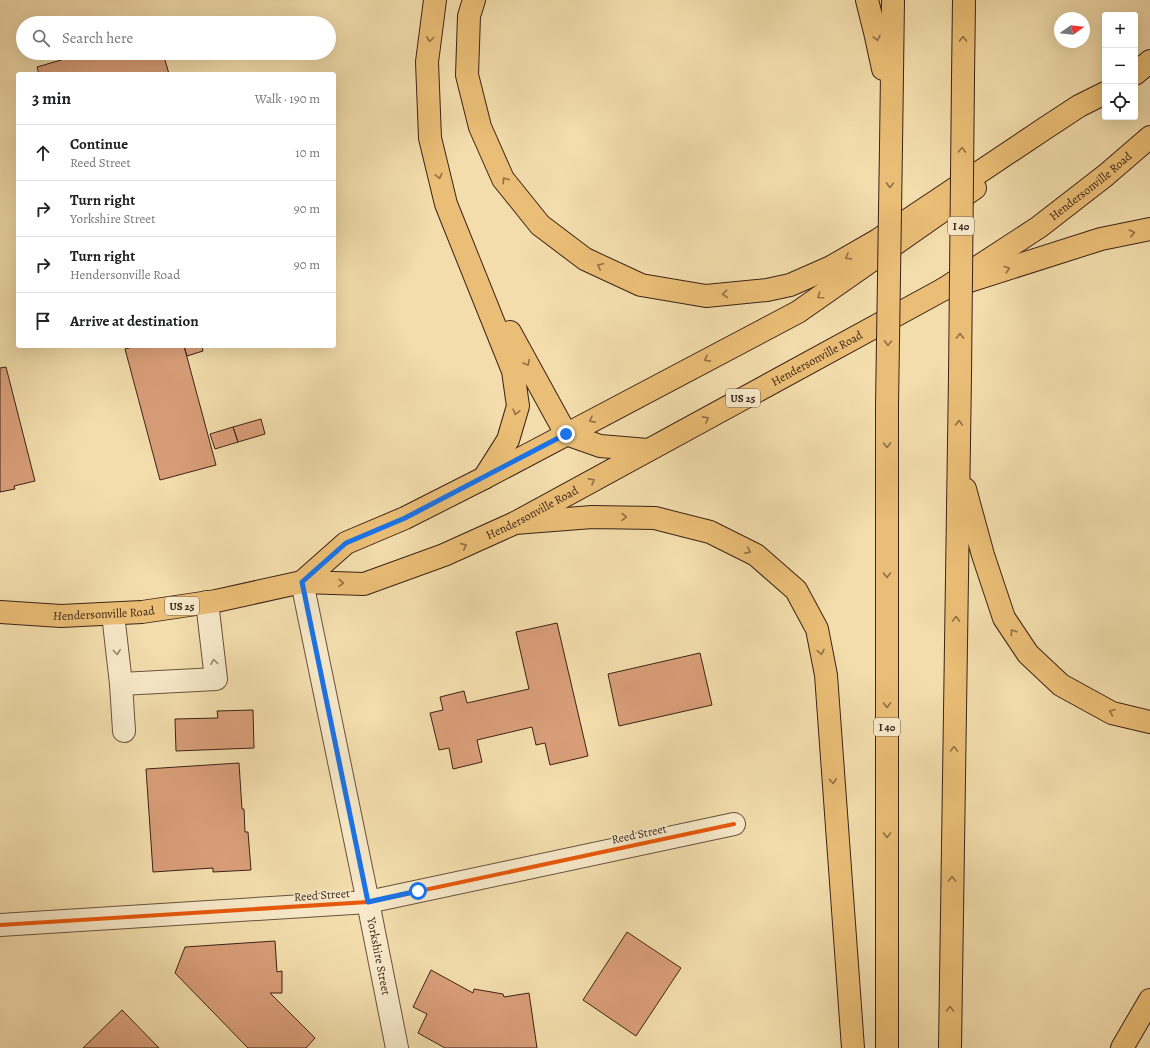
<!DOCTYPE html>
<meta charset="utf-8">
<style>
:root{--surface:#fff;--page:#f2f2f2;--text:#202124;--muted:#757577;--line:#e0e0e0}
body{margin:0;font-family:Alegreya,serif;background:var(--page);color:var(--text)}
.controls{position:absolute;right:12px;top:12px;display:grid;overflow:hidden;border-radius:4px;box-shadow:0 4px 16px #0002}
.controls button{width:36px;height:36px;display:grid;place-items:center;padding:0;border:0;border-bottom:1px solid var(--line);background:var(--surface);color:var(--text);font:20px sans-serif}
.compass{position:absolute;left:1054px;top:12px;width:36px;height:36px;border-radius:50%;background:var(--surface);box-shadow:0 4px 16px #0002;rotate:75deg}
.stop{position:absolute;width:12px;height:12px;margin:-9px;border:3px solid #1a73e8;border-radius:50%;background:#fff}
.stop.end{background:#1a73e8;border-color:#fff;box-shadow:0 1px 4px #0008}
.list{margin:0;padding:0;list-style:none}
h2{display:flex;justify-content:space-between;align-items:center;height:52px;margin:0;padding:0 16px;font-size:17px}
h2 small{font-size:13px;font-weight:400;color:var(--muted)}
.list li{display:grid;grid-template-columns:26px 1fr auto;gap:12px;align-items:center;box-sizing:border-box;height:56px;padding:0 16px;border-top:1px solid var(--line)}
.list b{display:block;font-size:15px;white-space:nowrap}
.list p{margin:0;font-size:13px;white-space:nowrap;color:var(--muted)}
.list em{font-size:13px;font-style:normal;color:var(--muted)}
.icon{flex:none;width:22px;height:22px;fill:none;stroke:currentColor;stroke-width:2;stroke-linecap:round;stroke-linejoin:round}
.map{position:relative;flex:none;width:1150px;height:1048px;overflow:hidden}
.search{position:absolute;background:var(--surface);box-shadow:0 4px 16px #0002;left:16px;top:16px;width:320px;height:44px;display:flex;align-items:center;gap:10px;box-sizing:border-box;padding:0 14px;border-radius:22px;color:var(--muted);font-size:15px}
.panel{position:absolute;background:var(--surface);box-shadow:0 4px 16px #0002;left:16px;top:72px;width:320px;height:276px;border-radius:4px}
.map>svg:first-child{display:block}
.building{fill:#d99e79;stroke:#3b2318}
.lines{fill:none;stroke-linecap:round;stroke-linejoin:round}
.minor-casing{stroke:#69523d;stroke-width:24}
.major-casing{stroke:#3b2318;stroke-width:24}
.highway-casing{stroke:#3b2318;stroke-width:24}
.minor{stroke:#f7e9c9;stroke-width:22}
.major{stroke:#eabe76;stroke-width:22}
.highway{stroke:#eabe76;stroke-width:22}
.highway-bridge-casing{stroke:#3b2318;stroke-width:24;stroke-linecap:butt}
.highway-bridge{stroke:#eabe76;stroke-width:22}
.cycleway-casing{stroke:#f7e9c9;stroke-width:6}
.cycleway{stroke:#e8590c;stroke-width:4}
.oneway{stroke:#927047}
.oneway2{stroke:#998670}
.route{stroke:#1a73e8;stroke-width:5}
.labels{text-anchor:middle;stroke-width:3;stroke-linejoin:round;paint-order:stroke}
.shield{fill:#f7e9c9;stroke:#735e4d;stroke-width:1}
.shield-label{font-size:11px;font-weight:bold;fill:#3b2318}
.street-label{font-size:12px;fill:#3b2318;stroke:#f7e9c9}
</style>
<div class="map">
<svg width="1150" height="1048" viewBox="0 0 1150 1048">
<rect width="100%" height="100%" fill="#f3ddac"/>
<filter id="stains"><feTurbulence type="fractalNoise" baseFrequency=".005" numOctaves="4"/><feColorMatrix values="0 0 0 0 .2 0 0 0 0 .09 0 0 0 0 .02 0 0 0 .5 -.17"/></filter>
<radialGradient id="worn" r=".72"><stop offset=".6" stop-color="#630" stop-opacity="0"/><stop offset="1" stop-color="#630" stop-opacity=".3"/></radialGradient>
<path class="building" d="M85 53H163L169 74H39L37 67Z
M136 346H184L216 465 160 480 125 349Z
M184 346H202L203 351 187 356Z
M6 367 35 481 14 486 15 489 0 492V368Z
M261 419 265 434 238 442 233 427Z
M233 427 238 442 215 449 210 434Z
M557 623 588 756 550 765 545 743 536 745 532 727 477 740 482 762 453 769 449 748 439 750 430 713 443 710 440 697 464 691 467 703 529 689 516 632Z
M700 653 712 705 619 726 608 674Z
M253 710 254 748 176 751 175 719 218 718 217 711Z
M239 763 242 809H244L245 832H248L251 870 213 872V868L153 872 146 769Z
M627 932 681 968 636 1036 583 1000Z
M275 941 277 972 282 971V993H270L315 1038 306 1048H248L175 973 185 947Z
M431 970 473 993 474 989 503 994 504 997 529 993 537 1048H445L418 1033 427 1014 413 1007Z
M122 1010 159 1048H83Z"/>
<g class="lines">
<g class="minor-casing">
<g id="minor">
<path id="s1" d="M302 582 368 902 397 1048"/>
<path d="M113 614 121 684 216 679 207 602"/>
<path d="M121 684 124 731"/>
<path d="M0 925 368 902 734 824"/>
</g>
</g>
<g class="major-casing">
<g id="major">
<path d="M1135 74 1150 61"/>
<path d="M302 582 346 543 405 518 484 478 798 312 975 188"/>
<path id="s2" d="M0 612 61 616 142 612 216 601 302 582 364 584 444 555 515 523 944 289 1039 227 1106 175 1150 137"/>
</g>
</g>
<g class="highway-casing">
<path id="highway" d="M435 0 427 62 430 138 446 204 513 371 518 406 508 440 484 478
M474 0 469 16 467 75 480 127 503 179 540 225 585 259 641 285 706 296 767 290 790 285 831 267 878 240 1044 129 1079 106 1105 93
M867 0 875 32 883 69
M963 78 964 0
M891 146 893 0
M944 289 1101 239 1150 229
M510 332 566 434 600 446 648 450
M887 406V1048
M965 489 983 555 1004 618 1028 654 1061 685 1112 713 1150 722
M515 523 592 517 655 518 710 532 756 555 796 590 817 629 826 675 853 1048
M950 1048 960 375
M1122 1048 1150 1000"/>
</g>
<use href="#minor" class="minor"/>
<use href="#major" class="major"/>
<use href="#highway" class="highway"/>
<g class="highway-bridge-casing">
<path id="highway-bridge" d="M960 375 963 78
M887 406 891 146"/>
</g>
<use href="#highway-bridge" class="highway-bridge"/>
<g class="cycleway-casing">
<path id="cycleway" d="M0 925 368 902 734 824"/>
</g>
<use href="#cycleway" class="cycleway"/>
</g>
<defs><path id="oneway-chevron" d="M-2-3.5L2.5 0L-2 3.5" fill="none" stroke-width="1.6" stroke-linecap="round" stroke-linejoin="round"/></defs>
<g class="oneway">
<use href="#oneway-chevron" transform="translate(877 38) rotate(78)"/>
<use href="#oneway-chevron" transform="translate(430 39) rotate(97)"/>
<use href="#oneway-chevron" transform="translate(963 39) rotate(-89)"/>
<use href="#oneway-chevron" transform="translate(962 150) rotate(-89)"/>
<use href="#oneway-chevron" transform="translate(439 176) rotate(76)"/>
<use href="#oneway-chevron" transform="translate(505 180) rotate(-124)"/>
<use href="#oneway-chevron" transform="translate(890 185) rotate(91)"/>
<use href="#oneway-chevron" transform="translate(1132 233) rotate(-11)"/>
<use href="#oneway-chevron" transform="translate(848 257) rotate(150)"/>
<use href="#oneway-chevron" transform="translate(600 266) rotate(-155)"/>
<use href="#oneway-chevron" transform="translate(1007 269) rotate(-18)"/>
<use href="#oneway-chevron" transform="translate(725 294) rotate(175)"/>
<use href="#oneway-chevron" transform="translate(820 296) rotate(145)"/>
<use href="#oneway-chevron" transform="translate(960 336) rotate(-89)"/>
<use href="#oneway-chevron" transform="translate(888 343) rotate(91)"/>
<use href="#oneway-chevron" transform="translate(707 359) rotate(152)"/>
<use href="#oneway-chevron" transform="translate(527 363) rotate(61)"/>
<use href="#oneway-chevron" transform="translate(516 412) rotate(104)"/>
<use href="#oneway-chevron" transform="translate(706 419) rotate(-29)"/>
<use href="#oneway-chevron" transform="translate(592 420) rotate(152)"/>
<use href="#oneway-chevron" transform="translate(959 423) rotate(-89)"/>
<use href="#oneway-chevron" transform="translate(887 445) rotate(90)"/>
<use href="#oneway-chevron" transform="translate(592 481) rotate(-29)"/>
<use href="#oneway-chevron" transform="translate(624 517) rotate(1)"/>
<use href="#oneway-chevron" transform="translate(464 546) rotate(-24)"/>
<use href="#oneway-chevron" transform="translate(748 551) rotate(26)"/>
<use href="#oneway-chevron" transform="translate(887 575) rotate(90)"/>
<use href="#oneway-chevron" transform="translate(341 583) rotate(2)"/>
<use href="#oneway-chevron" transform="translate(956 619) rotate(-89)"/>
<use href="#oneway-chevron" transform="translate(1013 632) rotate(-123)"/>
<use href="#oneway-chevron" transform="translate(821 652) rotate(79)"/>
<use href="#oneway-chevron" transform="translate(887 705) rotate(90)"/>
<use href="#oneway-chevron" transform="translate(1112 712) rotate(-159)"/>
<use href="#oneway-chevron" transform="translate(954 749) rotate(-89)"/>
<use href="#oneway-chevron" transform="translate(833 781) rotate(86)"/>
<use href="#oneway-chevron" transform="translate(887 835) rotate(90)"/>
<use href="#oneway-chevron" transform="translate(952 879) rotate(-89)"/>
<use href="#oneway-chevron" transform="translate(950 1009) rotate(-89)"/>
</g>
<g class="oneway2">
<use href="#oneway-chevron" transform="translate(117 652) rotate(83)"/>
<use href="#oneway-chevron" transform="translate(214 662) rotate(-97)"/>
</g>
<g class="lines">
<path class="route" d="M418 891 368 902 302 582 346 543 405 518 566 434"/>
</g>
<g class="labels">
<g class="shield">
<rect x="948" y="217" width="26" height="18" rx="3"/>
<rect x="726" y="389" width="34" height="18" rx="3"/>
<rect x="165" y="597" width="34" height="18" rx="3"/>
<rect x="874" y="718" width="26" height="18" rx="3"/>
</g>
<g class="shield-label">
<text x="961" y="230">I 40</text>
<text x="743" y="402">US 25</text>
<text x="182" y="610">US 25</text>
<text x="887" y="731">I 40</text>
</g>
<g class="street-label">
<text dy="4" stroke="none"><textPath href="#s2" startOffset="1198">Hendersonville Road</textPath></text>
<text dy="4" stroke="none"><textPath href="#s2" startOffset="874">Hendersonville Road</textPath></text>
<text dy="4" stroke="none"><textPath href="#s2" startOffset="550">Hendersonville Road</textPath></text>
<text dy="4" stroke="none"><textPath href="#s2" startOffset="104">Hendersonville Road</textPath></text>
<text transform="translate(639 834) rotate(-12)" y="4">Reed Street</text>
<text transform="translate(322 895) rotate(-4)" y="4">Reed Street</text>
<text dy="4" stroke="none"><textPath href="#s1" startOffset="382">Yorkshire Street</textPath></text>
</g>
</g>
<rect width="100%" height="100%" filter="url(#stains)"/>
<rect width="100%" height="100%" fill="url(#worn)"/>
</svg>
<div class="controls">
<button>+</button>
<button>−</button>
<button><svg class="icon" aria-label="locate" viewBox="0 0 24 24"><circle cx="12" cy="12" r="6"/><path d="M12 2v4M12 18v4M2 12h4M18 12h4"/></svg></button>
</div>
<svg class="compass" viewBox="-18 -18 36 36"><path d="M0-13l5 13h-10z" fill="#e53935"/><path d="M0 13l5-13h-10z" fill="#757577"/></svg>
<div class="stop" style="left:418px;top:891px"></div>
<div class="stop end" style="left:566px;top:434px"></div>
<div class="search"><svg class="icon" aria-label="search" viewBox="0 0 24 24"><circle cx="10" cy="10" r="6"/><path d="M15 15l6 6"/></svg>Search here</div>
<section class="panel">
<h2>3 min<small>Walk · 190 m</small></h2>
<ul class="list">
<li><svg class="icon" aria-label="ahead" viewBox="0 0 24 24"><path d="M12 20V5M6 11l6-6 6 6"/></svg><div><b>Continue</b><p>Reed Street</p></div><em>10 m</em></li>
<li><svg class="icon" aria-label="right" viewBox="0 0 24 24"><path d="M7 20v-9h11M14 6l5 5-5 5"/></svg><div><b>Turn right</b><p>Yorkshire Street</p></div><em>90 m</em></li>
<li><svg class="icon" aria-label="right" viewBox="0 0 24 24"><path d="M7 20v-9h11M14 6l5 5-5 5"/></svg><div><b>Turn right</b><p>Hendersonville Road</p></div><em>90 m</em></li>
<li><svg class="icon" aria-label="arrive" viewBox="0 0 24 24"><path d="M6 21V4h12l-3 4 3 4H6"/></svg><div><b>Arrive at destination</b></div></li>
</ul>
</section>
</div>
